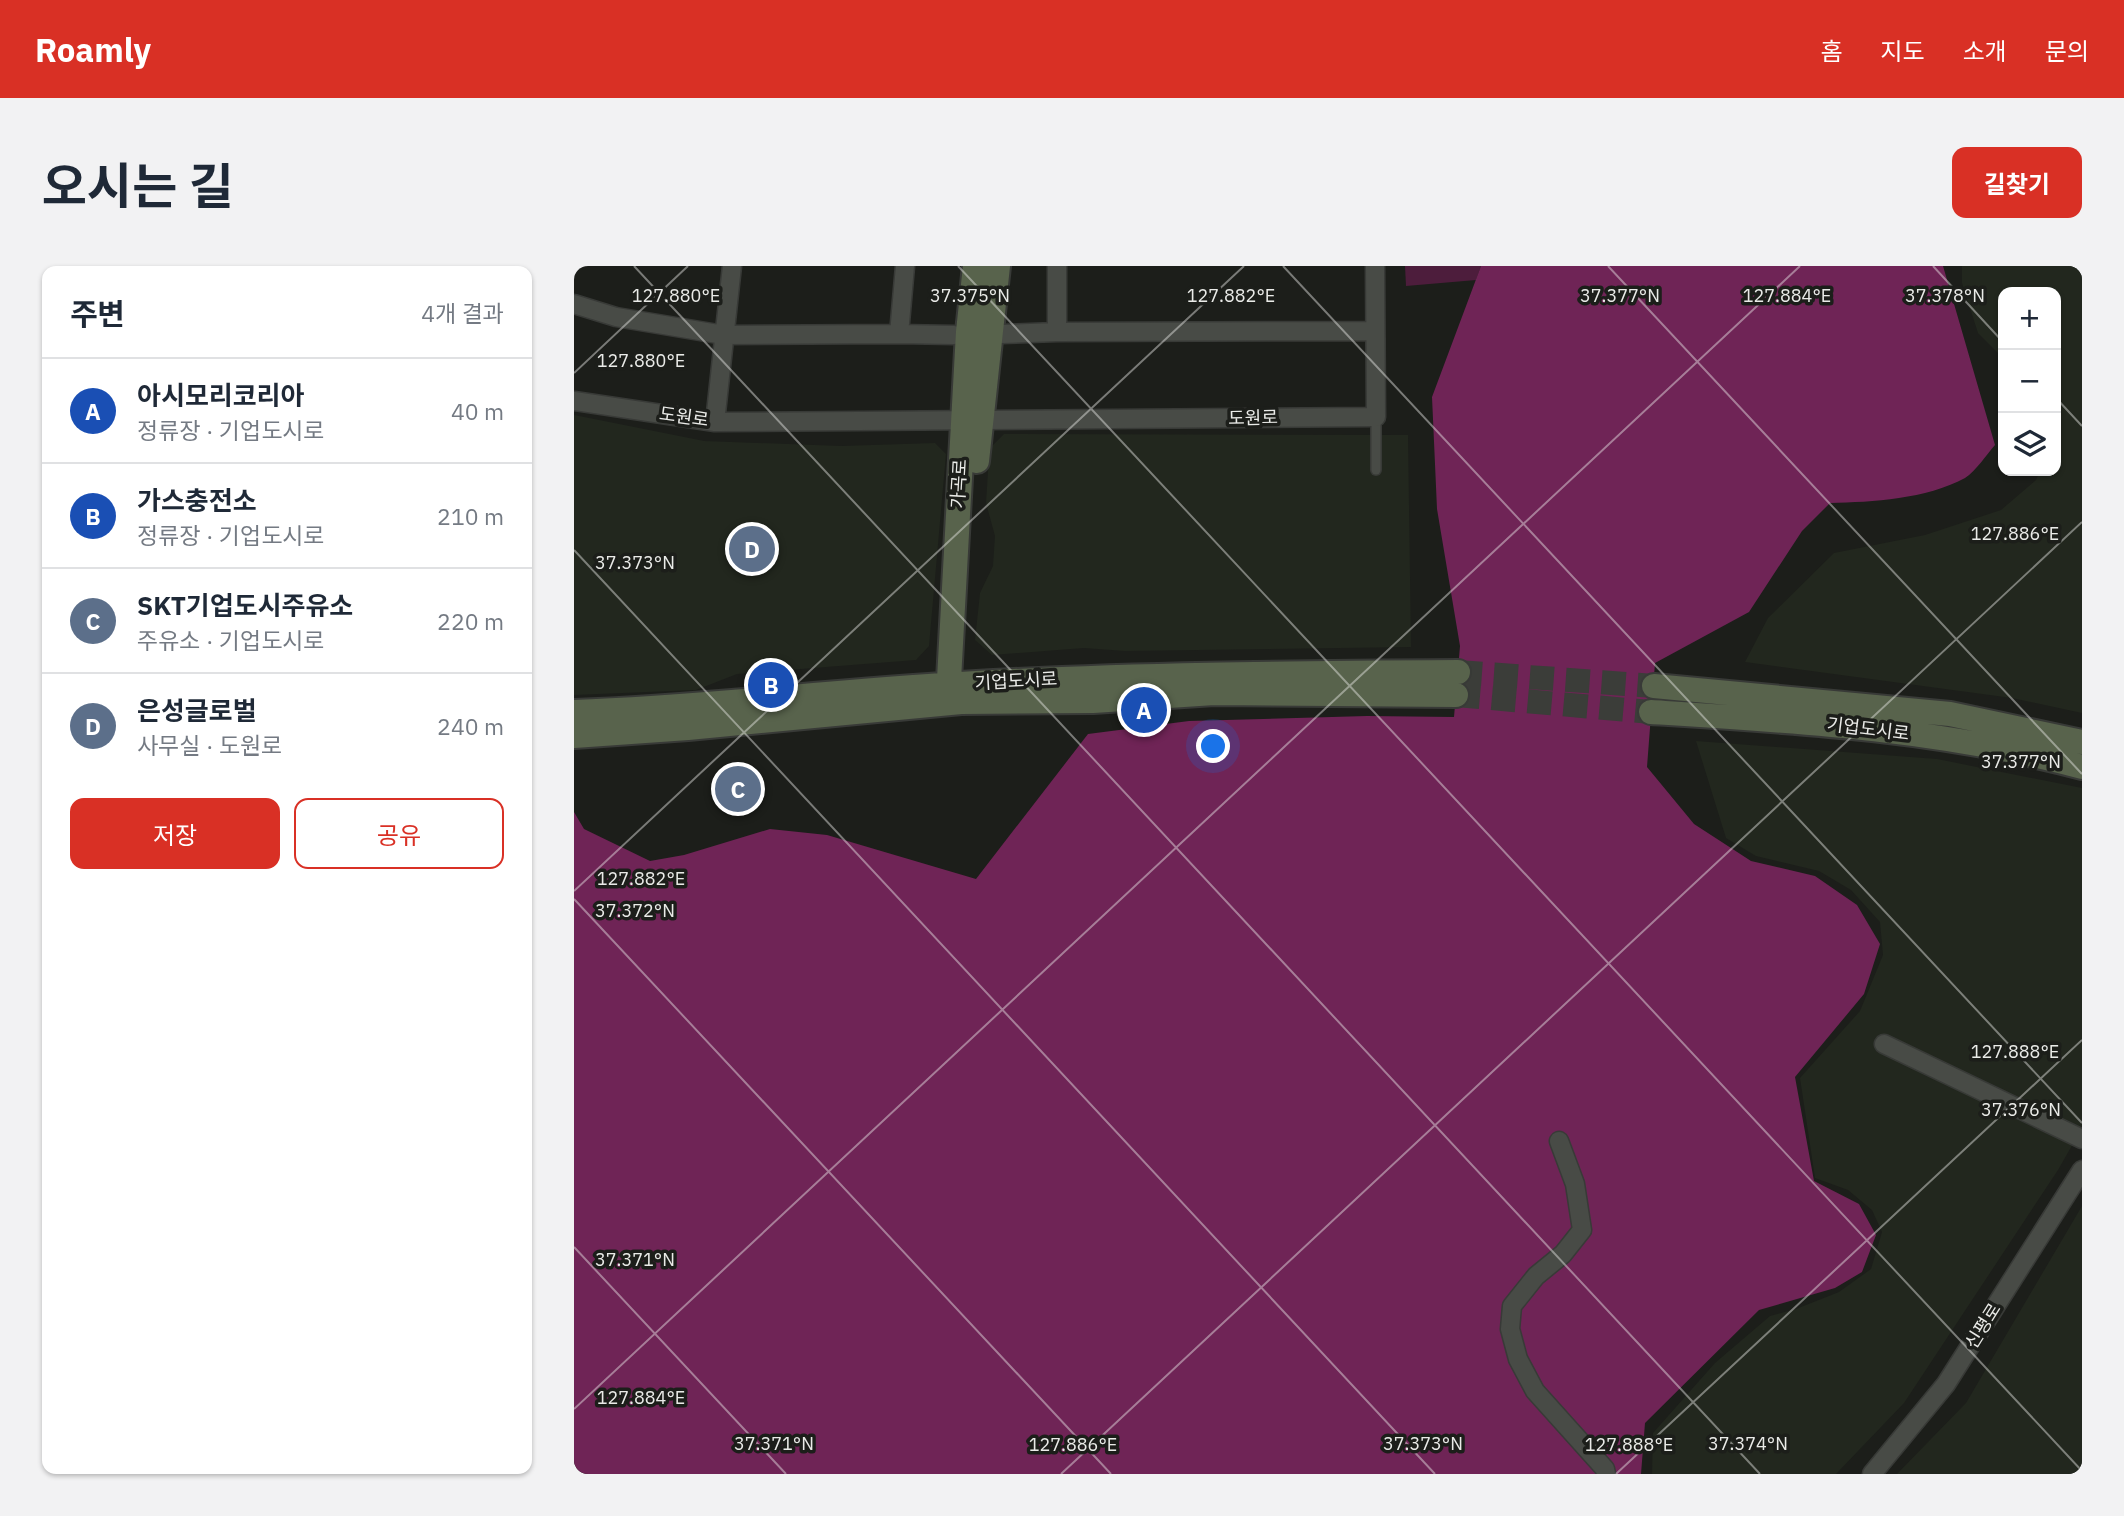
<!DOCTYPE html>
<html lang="ko">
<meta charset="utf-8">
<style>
:root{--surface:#fff;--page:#f2f2f3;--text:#1f2937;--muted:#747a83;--line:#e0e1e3;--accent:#d93025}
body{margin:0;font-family:"IBM Plex Sans","Noto Sans KR",sans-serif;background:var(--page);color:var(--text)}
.controls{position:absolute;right:21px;top:21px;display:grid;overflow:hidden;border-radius:14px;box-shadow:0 2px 5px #0004}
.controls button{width:63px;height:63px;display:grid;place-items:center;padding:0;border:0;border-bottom:2px solid var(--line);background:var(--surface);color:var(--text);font:35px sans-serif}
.you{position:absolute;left:640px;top:481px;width:24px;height:24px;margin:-18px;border:5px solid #fff;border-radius:50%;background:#1a73e8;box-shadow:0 0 0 10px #1a73e833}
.badge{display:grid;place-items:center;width:46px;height:46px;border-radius:50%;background:var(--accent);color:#fff;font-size:23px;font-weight:700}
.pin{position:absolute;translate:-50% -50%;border:4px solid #fff;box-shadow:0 2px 7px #0006}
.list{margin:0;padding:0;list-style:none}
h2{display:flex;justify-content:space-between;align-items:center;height:91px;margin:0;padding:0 28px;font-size:30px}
h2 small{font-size:23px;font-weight:400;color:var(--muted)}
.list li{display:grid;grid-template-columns:46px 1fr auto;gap:21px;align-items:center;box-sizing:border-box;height:105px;padding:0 28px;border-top:2px solid var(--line)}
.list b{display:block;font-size:26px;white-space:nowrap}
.list p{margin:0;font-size:23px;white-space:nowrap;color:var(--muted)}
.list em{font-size:23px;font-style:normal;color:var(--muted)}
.actions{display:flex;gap:14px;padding:21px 28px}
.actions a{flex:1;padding:16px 0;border:2px solid var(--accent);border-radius:14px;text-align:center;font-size:24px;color:var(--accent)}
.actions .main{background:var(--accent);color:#fff}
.icon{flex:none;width:38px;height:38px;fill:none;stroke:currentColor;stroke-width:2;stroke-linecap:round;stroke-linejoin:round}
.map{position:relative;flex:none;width:1508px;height:1208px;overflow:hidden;border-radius:14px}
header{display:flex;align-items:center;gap:42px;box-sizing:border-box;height:98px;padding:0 35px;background:var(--accent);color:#fff}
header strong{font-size:33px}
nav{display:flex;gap:38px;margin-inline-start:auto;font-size:24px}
.intro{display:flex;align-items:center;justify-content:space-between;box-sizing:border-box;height:168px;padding:0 42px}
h1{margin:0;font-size:49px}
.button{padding:18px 32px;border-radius:14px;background:var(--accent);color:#fff;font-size:24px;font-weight:700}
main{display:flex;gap:42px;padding:0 42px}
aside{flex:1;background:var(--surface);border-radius:14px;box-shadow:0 2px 5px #0004}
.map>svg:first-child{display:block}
.built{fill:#22271e}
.green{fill:#4d1d3c}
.forest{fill:#6f2456}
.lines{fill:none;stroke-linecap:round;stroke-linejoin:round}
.secondary-tunnel{stroke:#3b3d39;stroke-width:24;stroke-dasharray:24 12;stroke-linecap:butt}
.lane-casing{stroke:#383a37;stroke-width:12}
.street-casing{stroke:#383a37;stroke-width:21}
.secondary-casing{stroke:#383a37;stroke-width:28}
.lane{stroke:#484b46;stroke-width:9}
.street{stroke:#484b46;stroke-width:18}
.secondary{stroke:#58634c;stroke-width:24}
.ticks{fill:none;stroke:#eaebe8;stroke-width:2;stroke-opacity:0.45}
.labels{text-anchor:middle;stroke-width:7;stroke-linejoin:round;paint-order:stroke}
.street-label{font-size:18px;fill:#eaebe8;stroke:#1c1e1a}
.ticks-label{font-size:18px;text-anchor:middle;fill:#eaebe8;stroke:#1c1e1a;stroke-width:7;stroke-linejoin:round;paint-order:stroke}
</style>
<header>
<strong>Roamly</strong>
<nav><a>홈</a><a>지도</a><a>소개</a><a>문의</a></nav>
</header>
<div class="intro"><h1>오시는 길</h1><a class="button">길찾기</a></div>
<main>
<aside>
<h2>주변<small>4개 결과</small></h2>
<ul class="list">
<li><span class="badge" style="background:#1a4fb4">A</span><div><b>아시모리코리아</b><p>정류장 · 기업도시로</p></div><em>40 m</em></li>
<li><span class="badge" style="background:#1a4fb4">B</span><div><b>가스충전소</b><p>정류장 · 기업도시로</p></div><em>210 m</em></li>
<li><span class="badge" style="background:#5c6f8a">C</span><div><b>SKT기업도시주유소</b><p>주유소 · 기업도시로</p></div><em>220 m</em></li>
<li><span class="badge" style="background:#5c6f8a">D</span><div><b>은성글로벌</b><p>사무실 · 도원로</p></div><em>240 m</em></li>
</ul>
<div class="actions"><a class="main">저장</a><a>공유</a></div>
</aside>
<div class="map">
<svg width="1508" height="1208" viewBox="0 0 1508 1208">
<rect width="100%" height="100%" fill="#1c1e1a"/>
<path class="built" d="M1388 0H1508V447L1438 432 1171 396 1194 352 1260 287 1351 269 1427 244 1462 214 1466 205H1482V170L1486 161 1482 154V26H1429V92L1404 67 1388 17Z
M0 149 130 175 267 180 361 177 372 188 355 380 342 394 163 408 122 424 0 429Z
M430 168 834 169 837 381 551 385 510 382 418 389 401 374 406 327 419 300 421 270 412 237 415 189 418 180Z
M1122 475 1363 493 1508 522V862L1484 904 1330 1137 1262 1208H1078L1079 1167 1141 1097 1196 1050 1222 1043 1265 1026 1297 1003 1308 966 1298 944 1274 924 1241 912 1226 812 1286 745 1309 689 1306 656 1277 624 1245 605 1182 590 1152 572Z
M1508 940V1208H1323L1392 1137Z"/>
<path class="green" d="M831 0H907L902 14 832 20Z"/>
<path class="forest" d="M907 0H1369L1421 179C1412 189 1402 205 1391 212 1352 233 1299 236 1256 237L1228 265 1175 346 1081 397 1073 501 1120 558 1177 595 1241 610 1283 639 1306 678 1290 728 1221 811 1240 915 1285 938 1302 969 1288 1006 1261 1022 1185 1044 1071 1157 1067 1208H0V546L10 563 76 595 110 589 196 563 253 569 402 613 514 468 615 455 793 450 880 451 886 380 863 243 858 131Z"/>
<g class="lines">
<path class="secondary-tunnel" d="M884 406 1080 420
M882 429 1077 446"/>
<g class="lane-casing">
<path id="lane" d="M802 204V151"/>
</g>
<g class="street-casing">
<path id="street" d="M483 0V66L800 65
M0 38 42 51 150 69 325 68 331 0
M325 68 380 69
M427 68 483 66
M0 135 141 156 802 151 801 0
M141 156 158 0
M1310 778 1508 873
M985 875 1001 918 1008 964 989 988 962 1010 938 1040 936 1063 944 1093 961 1125 1031 1203 1032 1208
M1298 1208 1372 1118 1508 904"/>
</g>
<g class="secondary-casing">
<path id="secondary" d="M403 195 424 0
M1080 420 1376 448 1508 476
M374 432 394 66 401 0
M0 446C129 442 257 425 386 418 552 408 718 407 884 406
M1077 446C1222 455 1367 463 1508 501
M0 470 114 462 387 436 519 435 640 427 882 429"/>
</g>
<use href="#lane" class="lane"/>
<use href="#street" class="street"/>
<use href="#secondary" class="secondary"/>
</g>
<path class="ticks" d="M60 0 1186 1208M384 0 1508 1205M709 0 1508 857M1034 0 1508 508M1359 0 1429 76M0 107 114 0M1482 132 1508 160M0 284 861 1208M0 625 670 0M0 633 537 1208M0 981 212 1208M0 1143 1226 0M487 1208 1508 256M1042 1208 1508 774"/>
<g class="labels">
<g class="street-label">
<text transform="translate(110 151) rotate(8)" y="6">도원로</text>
<text transform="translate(679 152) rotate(-1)" y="6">도원로</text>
<text transform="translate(385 218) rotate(-87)" y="6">가곡로</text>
<text transform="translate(442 415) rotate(-3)" y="6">기업도시로</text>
<text transform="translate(1294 463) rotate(7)" y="6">기업도시로</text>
<text transform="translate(1409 1060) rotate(-58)" y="6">신평로</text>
</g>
</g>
<g class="ticks-label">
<text x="102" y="36">127.880°E</text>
<text x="657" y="36">127.882°E</text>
<text x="1213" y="36">127.884°E</text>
<text x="1046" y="36">37.377°N</text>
<text x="1371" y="36">37.378°N</text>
<text x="396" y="36">37.375°N</text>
<text x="67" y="101">127.880°E</text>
<text x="1441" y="274">127.886°E</text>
<text x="61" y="303">37.373°N</text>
<text x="1447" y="502">37.377°N</text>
<text x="67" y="619">127.882°E</text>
<text x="61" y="651">37.372°N</text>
<text x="1441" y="792">127.888°E</text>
<text x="1447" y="850">37.376°N</text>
<text x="61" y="1000">37.371°N</text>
<text x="67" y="1138">127.884°E</text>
<text x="200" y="1184">37.371°N</text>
<text x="849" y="1184">37.373°N</text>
<text x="1174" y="1184">37.374°N</text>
<text x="499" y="1185">127.886°E</text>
<text x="1055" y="1185">127.888°E</text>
</g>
</svg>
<div class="controls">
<button>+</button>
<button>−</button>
<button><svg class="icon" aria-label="layers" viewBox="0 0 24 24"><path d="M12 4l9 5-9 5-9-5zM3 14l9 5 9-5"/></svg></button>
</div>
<div class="you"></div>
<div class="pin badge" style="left:570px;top:444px;background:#1a4fb4">A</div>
<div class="pin badge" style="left:197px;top:419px;background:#1a4fb4">B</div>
<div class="pin badge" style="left:164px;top:523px;background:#5c6f8a">C</div>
<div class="pin badge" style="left:178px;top:283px;background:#5c6f8a">D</div>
</div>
</main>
